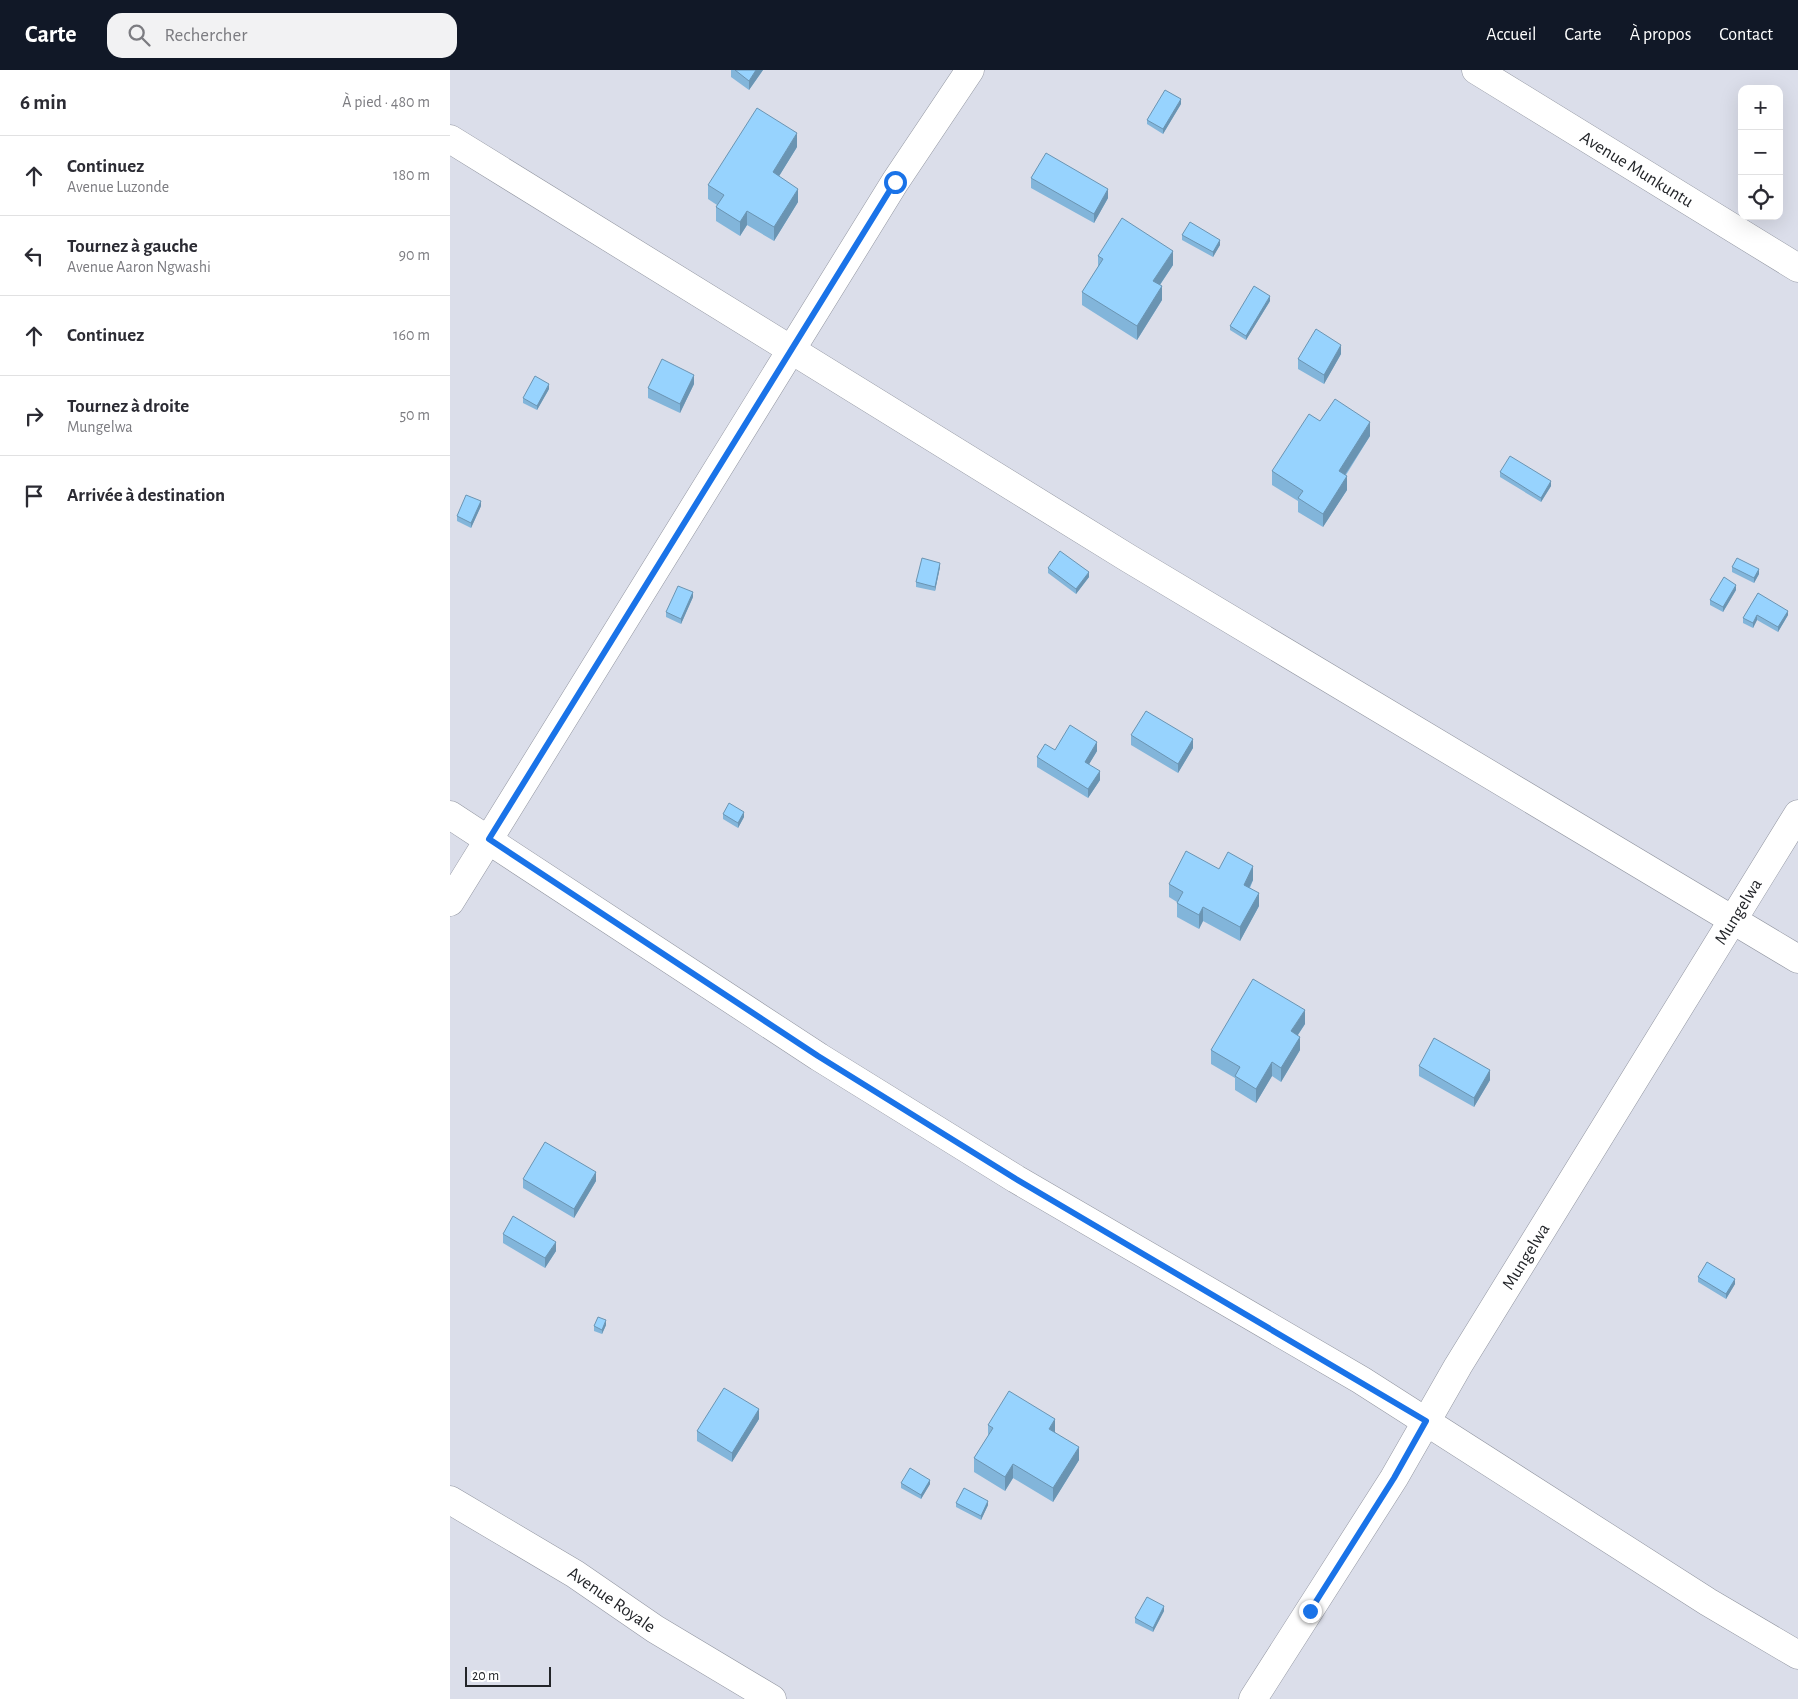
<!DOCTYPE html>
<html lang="fr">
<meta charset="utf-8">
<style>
:root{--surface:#fff;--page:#f2f2f3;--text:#2b2b33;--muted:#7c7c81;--line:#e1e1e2;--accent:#111827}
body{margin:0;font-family:"Alegreya Sans",sans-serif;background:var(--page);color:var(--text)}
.controls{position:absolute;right:15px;top:15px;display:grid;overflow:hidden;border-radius:10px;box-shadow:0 5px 20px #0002}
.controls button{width:45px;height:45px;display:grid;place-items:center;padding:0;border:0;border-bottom:1px solid var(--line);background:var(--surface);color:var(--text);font:25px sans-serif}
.scale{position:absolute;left:15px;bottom:12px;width:86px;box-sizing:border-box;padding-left:5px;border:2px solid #232529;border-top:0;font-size:14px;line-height:18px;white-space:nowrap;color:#232529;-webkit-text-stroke:4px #fff;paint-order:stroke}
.stop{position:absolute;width:15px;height:15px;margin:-11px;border:4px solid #1a73e8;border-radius:50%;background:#fff}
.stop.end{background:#1a73e8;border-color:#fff;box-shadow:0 1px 5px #0008}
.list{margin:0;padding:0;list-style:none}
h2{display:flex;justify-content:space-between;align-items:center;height:65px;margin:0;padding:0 20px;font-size:21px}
h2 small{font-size:16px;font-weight:400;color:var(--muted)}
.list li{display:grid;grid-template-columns:32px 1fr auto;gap:15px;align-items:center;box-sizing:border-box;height:80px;padding:0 20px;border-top:1px solid var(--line)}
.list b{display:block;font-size:19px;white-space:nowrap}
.list p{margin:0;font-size:16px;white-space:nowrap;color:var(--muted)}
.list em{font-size:16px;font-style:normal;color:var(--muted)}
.icon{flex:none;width:28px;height:28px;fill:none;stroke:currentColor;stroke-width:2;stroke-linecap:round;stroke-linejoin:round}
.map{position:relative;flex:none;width:1348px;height:1629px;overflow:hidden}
header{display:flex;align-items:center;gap:30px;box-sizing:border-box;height:70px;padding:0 25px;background:var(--accent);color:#fff}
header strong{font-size:24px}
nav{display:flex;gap:28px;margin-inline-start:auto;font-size:18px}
.search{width:350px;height:45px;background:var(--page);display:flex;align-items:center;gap:12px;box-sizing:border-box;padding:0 18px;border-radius:15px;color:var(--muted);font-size:19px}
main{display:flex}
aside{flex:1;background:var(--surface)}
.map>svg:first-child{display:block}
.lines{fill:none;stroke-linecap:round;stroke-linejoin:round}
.minor-casing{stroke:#9296a1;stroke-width:29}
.minor{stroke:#fff;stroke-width:28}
.wall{fill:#82b5da}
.shaded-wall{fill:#6a94b2}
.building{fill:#97d3fe;stroke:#6a94b2}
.route{stroke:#1a73e8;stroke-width:6}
.labels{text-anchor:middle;stroke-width:4;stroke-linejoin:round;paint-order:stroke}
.street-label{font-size:18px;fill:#232529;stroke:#fff}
</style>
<header>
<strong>Carte</strong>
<div class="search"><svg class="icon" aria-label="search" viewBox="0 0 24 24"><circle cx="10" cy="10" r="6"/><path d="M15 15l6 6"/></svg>Rechercher</div>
<nav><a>Accueil</a><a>Carte</a><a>À propos</a><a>Contact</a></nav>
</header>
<main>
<aside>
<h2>6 min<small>À pied · 480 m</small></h2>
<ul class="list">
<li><svg class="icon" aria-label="ahead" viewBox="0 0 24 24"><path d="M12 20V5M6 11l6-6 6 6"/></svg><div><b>Continuez</b><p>Avenue Luzonde</p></div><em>180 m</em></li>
<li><svg class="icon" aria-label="left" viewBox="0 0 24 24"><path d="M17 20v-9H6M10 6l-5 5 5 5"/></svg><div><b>Tournez à gauche</b><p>Avenue Aaron Ngwashi</p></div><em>90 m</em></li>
<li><svg class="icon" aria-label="ahead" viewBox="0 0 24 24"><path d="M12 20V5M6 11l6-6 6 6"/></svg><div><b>Continuez</b></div><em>160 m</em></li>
<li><svg class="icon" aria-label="right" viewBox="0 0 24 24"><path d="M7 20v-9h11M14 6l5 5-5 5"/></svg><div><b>Tournez à droite</b><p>Mungelwa</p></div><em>50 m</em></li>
<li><svg class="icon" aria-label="arrive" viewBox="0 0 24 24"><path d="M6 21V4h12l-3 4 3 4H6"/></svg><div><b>Arrivée à destination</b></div></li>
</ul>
</aside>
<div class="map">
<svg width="1348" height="1629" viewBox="0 0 1348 1629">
<rect width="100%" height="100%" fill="#dbdeea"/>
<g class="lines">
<g class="minor-casing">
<g id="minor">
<path id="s1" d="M1026 0 1348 198"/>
<path d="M0 69 678 488 1348 889"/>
<path d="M0 745 369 987 566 1109 911 1310 1258 1532 1348 1585"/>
<path d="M0 832 445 112 520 0"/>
<path id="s2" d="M0 1430 125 1504 205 1559 322 1629"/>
<path id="s3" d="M803 1629 944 1408 1008 1296 1348 744"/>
</g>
</g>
<use href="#minor" class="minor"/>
</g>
<path class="wall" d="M281 0H313L299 20 281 7Z
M731 34 713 64 697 54V50Z
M347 77 329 106 348 132 324 171 297 155 290 166 266 151V137L267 135 258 129V115Z
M581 108 658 128 644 153 581 118Z
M732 165 770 175 763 187 732 170Z
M648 186 723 195 710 215 712 230 687 270 632 235V222L648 197Z
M820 231 796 270 780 260V256Z
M891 284 874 314 848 299V289Z
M244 314 230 343 198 328V318Z
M99 319 87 340 73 333V328Z
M870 351 920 366 896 405 897 420 873 457 848 442V431L822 415V401Z
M1050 402 1101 416 1091 432 1050 407Z
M31 436 21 458 7 451V446Z
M490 497 485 521 466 517V512Z
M1282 497 1309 504 1304 513 1282 502Z
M598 498 639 507 626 524 598 503Z
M1286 520 1273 542 1260 535V530Z
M1308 523 1338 545 1328 562 1307 550 1303 558 1293 553V548Z
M243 527 231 554 216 547V542Z
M681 665 743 678 728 703 681 675Z
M605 680 647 681 639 694 650 710 638 728 587 697V687Z
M273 744 294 747 288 758 273 749Z
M769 799 803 810 800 818 809 836 790 871 753 851 749 859 727 847V832L719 827V814Z
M855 954 848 965 850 980 831 1012 822 1006 806 1033 785 1020V1008L761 994V980Z
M969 996 1040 1010 1024 1037 969 1006Z
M73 1109 146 1111 124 1148 73 1118Z
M53 1164 106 1181 95 1198 53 1173Z
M1248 1207 1285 1214 1276 1229 1248 1212Z
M156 1255 152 1264 144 1261V1256Z
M309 1349 282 1392 247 1371V1361Z
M538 1355 605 1362 629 1390 603 1432 563 1408 555 1421 524 1402V1388L538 1366Z
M451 1413 480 1414 471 1429 451 1418Z
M506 1433 538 1435 531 1450 506 1437Z
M714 1541 703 1562 685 1553V1548Z"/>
<path class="shaded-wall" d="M306 0H313L299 20V11Z
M731 29V34L713 64V59Z
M347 63V77L323 116V102Z
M348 119V132L324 171V157Z
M658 119V128L644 153V144Z
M297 141V155L290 166V152Z
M770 170V175L763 187V182Z
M723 181V195L703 225V211Z
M712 216V230L687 270V256Z
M820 226V231L796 270V266Z
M891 275V284L874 314V305Z
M244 305V314L230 343V334Z
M99 314V319L87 340V336Z
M920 352V366L889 414V401Z
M897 406V420L873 457V444Z
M1101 411V416L1091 432V428Z
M31 431V436L21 458V453Z
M490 493V497L485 521V517Z
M1309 499V504L1304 513V508Z
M639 502V507L626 524V519Z
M1286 515V520L1273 542V537Z
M243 522V527L231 554V549Z
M1338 541V545L1328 562V557Z
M1307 545V550L1303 558V553Z
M743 669V678L728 703V694Z
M647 672V681L635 701V692Z
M650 701V710L638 728V719Z
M294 742V747L288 758V753Z
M803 796V810L794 828V815Z
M809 823V836L790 871V857Z
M753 837V851L749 859V845Z
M855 940V954L841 975V961Z
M850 967V980L831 1012V998Z
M822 992V1006L806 1033V1019Z
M1040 1000V1010L1024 1037V1028Z
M146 1102V1111L124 1148V1139Z
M106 1172V1181L95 1198V1188Z
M1285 1209V1214L1276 1229V1224Z
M156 1250V1255L152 1264V1260Z
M309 1339V1349L282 1392V1383Z
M605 1349V1363L599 1359Z
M629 1377V1390L603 1432V1418Z
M563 1394V1408L555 1421V1407Z
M480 1410V1414L471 1429V1425Z
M538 1431V1435L531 1450V1446Z
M714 1536V1541L703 1562V1558Z"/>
<path class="building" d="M285 0H306L299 11Z
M715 20 731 29 713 59 697 50Z
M307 38 347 63 323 102 348 119 324 157 297 141 290 152 266 137 274 125 258 115Z
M596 83 658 119 644 144 581 108Z
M672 148 723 181 703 211 712 216 687 256 632 222 653 189 648 186Z
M740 152 770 170 763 182 732 165Z
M804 216 820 226 796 266 780 256Z
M866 259 891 275 874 305 848 289Z
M212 289 244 305 230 334 198 318Z
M85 306 99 314 87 336 73 328Z
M885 329 920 352 889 401 897 406 873 444 848 428 853 421 822 401 859 344 870 351Z
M1060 386 1101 411 1091 428 1050 402Z
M16 425 31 431 21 453 7 446Z
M610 481 639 502 626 519 598 498Z
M472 488 490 493 485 517 466 512Z
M1287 488 1309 499 1304 508 1282 497Z
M1274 507 1286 515 1273 537 1260 530Z
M228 516 243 522 231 549 216 542Z
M1308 523 1338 541 1328 557 1307 545 1303 553 1293 548Z
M696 641 743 669 728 694 681 665Z
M620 655 647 672 635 692 650 701 638 719 587 687 595 674 605 680Z
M279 733 294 742 288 753 273 744Z
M736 781 769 799 778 782 803 796 794 815 809 823 790 857 753 837 749 845 727 833 733 822 719 814Z
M803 909 855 940 841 961 850 967 831 998 822 992 806 1019 785 1006 790 997 761 980Z
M984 968 1040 1000 1024 1028 969 996Z
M95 1072 146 1102 124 1139 73 1109Z
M63 1146 106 1172 95 1188 53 1164Z
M1257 1192 1285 1209 1276 1224 1248 1207Z
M148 1247 156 1250 152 1260 144 1256Z
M274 1318 309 1339 282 1383 247 1361Z
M559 1321 605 1349 599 1359 629 1377 603 1418 563 1394 555 1407 524 1388 543 1358 538 1355Z
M460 1398 480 1410 471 1425 451 1413Z
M514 1418 538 1431 531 1446 506 1433Z
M697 1527 714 1536 703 1558 685 1548Z"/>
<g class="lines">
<path class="route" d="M445 112 39 769 368 986 566 1109 976 1351 944 1408 860 1541"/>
</g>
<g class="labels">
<g class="street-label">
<text dy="6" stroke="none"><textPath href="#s1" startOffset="189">Avenue Munkuntu</textPath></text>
<text dy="6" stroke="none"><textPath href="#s3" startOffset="925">Mungelwa</textPath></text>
<text dy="6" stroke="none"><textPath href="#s3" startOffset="520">Mungelwa</textPath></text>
<text dy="6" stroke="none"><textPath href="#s2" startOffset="190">Avenue Royale</textPath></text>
</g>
</g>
</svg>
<div class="controls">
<button>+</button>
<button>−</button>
<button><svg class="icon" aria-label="locate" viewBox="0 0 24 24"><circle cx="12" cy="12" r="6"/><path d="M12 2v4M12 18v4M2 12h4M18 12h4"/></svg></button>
</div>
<div class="scale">20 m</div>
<div class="stop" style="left:445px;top:112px"></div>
<div class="stop end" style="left:860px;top:1541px"></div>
</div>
</main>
